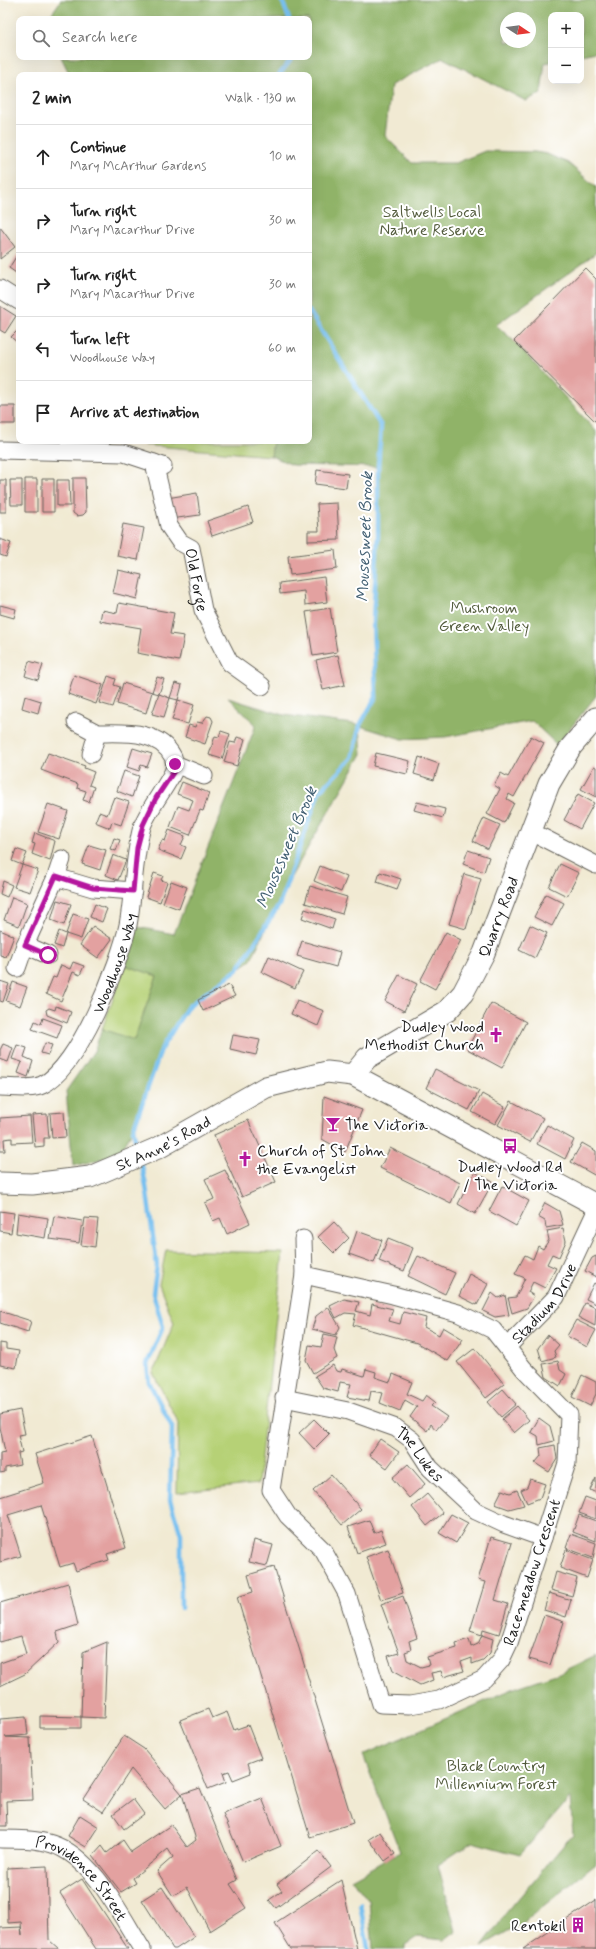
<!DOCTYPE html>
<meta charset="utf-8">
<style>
:root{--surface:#fff;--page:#f2f2f2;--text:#222;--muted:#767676;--line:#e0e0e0}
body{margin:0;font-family:Mynerve,sans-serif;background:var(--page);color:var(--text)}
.controls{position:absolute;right:12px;top:12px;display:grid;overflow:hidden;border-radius:8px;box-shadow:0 4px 16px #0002}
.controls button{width:36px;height:36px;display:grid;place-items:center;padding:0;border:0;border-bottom:1px solid var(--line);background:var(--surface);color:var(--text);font:20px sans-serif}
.compass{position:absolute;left:500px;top:12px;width:36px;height:36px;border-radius:50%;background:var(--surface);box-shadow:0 4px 16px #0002;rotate:103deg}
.stop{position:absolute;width:12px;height:12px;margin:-9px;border:3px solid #b5179e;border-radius:50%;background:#fff}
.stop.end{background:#b5179e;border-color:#fff;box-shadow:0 1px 4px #0008}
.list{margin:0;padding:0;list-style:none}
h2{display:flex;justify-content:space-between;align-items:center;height:52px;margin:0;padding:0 16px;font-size:17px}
h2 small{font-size:13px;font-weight:400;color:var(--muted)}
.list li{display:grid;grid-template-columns:26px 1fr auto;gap:12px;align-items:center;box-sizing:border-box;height:64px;padding:0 16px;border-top:1px solid var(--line)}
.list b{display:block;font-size:15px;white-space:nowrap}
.list p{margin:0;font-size:13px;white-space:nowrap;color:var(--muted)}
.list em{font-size:13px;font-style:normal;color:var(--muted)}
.icon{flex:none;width:22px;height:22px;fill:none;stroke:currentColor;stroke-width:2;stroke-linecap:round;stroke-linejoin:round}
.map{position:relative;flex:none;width:596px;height:1949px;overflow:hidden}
.search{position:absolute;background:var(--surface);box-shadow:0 4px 16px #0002;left:16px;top:16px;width:296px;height:44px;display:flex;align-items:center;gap:10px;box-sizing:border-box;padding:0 14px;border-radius:8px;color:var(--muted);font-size:15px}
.panel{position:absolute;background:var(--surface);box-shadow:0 4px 16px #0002;left:16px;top:72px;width:296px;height:372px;border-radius:8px}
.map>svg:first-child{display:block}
.green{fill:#b6d176;stroke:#697649}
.forest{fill:#90b367;stroke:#566842;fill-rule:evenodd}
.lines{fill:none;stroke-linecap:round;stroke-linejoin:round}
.stream{stroke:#77c0f0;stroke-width:4.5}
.building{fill:#e3a1a0}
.minor-casing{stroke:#67645c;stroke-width:19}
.tertiary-casing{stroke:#67645c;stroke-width:23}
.minor{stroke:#fff;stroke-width:17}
.tertiary{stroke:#fff;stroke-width:21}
.route{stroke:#b5179e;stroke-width:5}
.labels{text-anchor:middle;stroke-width:4;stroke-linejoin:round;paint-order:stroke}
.park-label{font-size:16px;fill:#525b3c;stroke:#fff}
.street-label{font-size:16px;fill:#1c1c1c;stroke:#fff}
.poi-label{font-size:16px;fill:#1c1c1c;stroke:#fff;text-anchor:end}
.water-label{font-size:17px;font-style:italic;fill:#405e71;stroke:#fff}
</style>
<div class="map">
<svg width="596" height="1949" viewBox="0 0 596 1949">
<rect width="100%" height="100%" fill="#fff"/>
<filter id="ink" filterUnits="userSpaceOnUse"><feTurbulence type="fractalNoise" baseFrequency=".025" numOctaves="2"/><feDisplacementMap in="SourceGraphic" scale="8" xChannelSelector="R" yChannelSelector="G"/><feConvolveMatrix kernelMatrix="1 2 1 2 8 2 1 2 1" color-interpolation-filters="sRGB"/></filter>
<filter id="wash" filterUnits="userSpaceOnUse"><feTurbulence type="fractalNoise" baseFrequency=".012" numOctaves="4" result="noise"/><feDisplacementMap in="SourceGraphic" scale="16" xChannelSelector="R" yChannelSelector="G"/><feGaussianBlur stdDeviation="0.9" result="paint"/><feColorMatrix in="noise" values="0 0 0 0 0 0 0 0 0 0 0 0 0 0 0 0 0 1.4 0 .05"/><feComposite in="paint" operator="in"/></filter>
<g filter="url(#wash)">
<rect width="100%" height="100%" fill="#f1ead3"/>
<path class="green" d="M143 441H273L271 456 144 445Z
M125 965 157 976 134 1041 102 1029Z
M166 1250 283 1253 258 1484 177 1493 178 1422 153 1373 174 1323 159 1284Z"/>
<path class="forest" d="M61 0H596V52L581 55V15H551V62L545 63 541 93 526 101 443 58 391 85 385 136 412 163H456L485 151 535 152 547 154 568 163 596 187V253L496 325 514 341 596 431V696L557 745 532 721 445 737 402 739 360 726 362 754 288 882 251 960 188 1006 162 1047 133 1130 118 1155 73 1166 66 1091 94 1051 102 1029 134 1040 157 976 125 965 137 927 174 934 256 725 228 698 284 715 360 725 376 697 373 620 378 535V467L293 465 271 456 273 441H309V75H70L61 57H309V19H48ZM506 18H530V42H506Z
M596 1655V1864L522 1923 482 1946 506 1913 573 1834 570 1798 520 1855 472 1842 438 1865 456 1931 444 1940 417 1937 405 1945V1949H373L369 1901 351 1879 400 1852 363 1755 517 1687 559 1673Z"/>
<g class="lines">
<path class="stream" d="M282 0 289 19
M279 75 293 57
M138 1150 133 1130 162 1047 188 1006 238 969 279 905 319 792 352 758 360 725 376 697 373 620 378 535V467L381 426 309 311
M141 1161 146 1186 157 1265 153 1293 163 1327 147 1364 149 1382 172 1427 170 1500 181 1534V1608
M360 1904 368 1949"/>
</g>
<g id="blocks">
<path class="building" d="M0 227 15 247 0 259Z
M19 252V275L9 268Z
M585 268 596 279V422L514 341Z
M0 306 16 316 5 333 0 330Z
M19 329V344L11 337Z
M0 406H15V424H0Z
M317 470 348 474 346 488 315 484Z
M73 478H85L86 512 83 515 77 516 73 513Z
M25 479H37V512H25Z
M42 479H54V512H42Z
M0 480H6V512H0Z
M10 480H22V505H11Z
M57 480H69L70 506H57Z
M197 493 200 515 170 519 167 498Z
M337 503 339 540 308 541V531H319L317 504Z
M248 507 253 522 212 536 207 521Z
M123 524 144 528 138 560 117 556Z
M0 539 11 543 6 557 0 555Z
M335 550 337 569 290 575 288 556Z
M118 570 142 575 137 599 113 593Z
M324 577 327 602 305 605 304 591 280 594 279 583Z
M119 603 174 613 170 634 184 636 179 661 137 653 141 628 100 621 102 610 117 613Z
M0 605 16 609 14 618 0 614Z
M330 608 337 652 313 656 306 612Z
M338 655 345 685 323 690 316 660Z
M29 661 43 665 38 680 25 676Z
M74 675 103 685 96 704 68 694Z
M108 676 116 679 114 685 120 687 113 707 99 703Z
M157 677 164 679 159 694 152 692 146 713 117 704 123 683 152 692Z
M175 683 182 685 178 700 194 705 188 724 172 720 178 700 170 698 164 717 152 714 159 694 170 698Z
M25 696 41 701 38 713 22 708Z
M207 716 211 717 213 721 205 744 185 737 189 725 195 727 197 722 202 723Z
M221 731 230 734 222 759 209 755 215 736 219 737Z
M531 736 544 743 514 797 509 794 507 799 514 803 504 823 487 814 500 789 494 785 501 773 508 777Z
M237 737 245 739 237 766 224 762 230 742 235 743Z
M133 748 152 754 147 767 141 765 139 771 127 767Z
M48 753 85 766 84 768 94 772 89 785 94 787 89 802 83 800 86 791 77 788 78 784 41 770Z
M376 753 410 761 407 774 373 766Z
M419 757 439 764 434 780 414 774Z
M594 766 596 767V797L581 789Z
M124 771 139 776 132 797 117 791Z
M182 782 209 793 203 811 200 810 190 835 170 827 178 806 189 810 193 800 177 794Z
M578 794 594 803 580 829 564 820Z
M114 797 129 802 121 825 112 822 110 828 95 822 99 812 107 815Z
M417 802 445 809 443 818 414 810Z
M48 804 68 811 59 839 38 832Z
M484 818 500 825 488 849 473 841Z
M169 830 185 836 181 845 186 847 181 859 158 850 162 840 165 841Z
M35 833 55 841 50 861 32 854 35 844 32 843Z
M114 838 120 840 116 851 110 849Z
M89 845 106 850 100 870 82 864Z
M16 849 27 853 22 865 12 861Z
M468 850 489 857 484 872 463 864Z
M113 855 126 860 118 880 106 875Z
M560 864 579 873 567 896 549 887Z
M22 865 38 870 30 892 14 887Z
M320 866 347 877 341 892 314 881Z
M380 872 401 879 397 889 377 882Z
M154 873 163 876 161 880 167 882 160 902 146 897Z
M464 874 481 879 466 929 449 924Z
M3 881 12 885 7 897 0 894Z
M171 881 187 887 179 909 163 903Z
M310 886 347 897 342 914 305 903Z
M546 894 564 903 552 926 534 917Z
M12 897 27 903 19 926 4 920Z
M57 900 71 904 64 925 51 920Z
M95 904 107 909 102 922 90 917Z
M305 909 335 919 332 929 302 918Z
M73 914 88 919 81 939 66 934Z
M530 925 547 933 535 958 519 950Z
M93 926 112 939 98 958 80 945Z
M0 930 14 936 6 957 0 955Z
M59 931 66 934 62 948 54 945Z
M446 932 461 940 435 989 420 981Z
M302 941 340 952 336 967 297 956Z
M269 956 303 972 295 988 262 972Z
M73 962 84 966 80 975 73 972 61 1001 46 994 53 977 56 978 61 965 70 969Z
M399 975 417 984 404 1011 385 1001Z
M0 981 9 984 3 1002 0 1001Z
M13 982 27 987 20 1006 6 1001Z
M229 985 235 996 203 1011 198 1000Z
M297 1000 324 1011 318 1026 291 1014Z
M491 1003 526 1022 502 1068 467 1049Z
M56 1006 71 1012 67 1023 47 1015 46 1010 49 1008 55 1010Z
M43 1018 62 1025 57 1038 32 1029 35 1021 41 1024Z
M233 1035 260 1040 256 1055 230 1049Z
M45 1043 52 1045 48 1055 41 1053Z
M3 1044 13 1048 8 1062 0 1059V1050Z
M17 1045 27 1048 24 1057 33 1061 28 1077 18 1073 22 1062 12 1059Z
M435 1069 479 1091 469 1110 426 1088Z
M482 1094 505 1107 495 1124 472 1112Z
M324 1096 362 1110 345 1152 322 1139Z
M511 1101 543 1118 530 1142 498 1125Z
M64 1112 66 1137 52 1138 50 1113Z
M47 1114 49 1138H44V1146L35 1147 32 1115Z
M30 1116 32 1142 12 1143V1138L4 1139 5 1151H0V1118Z
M248 1120 276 1182 242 1197 214 1135Z
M547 1125 574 1140 565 1159 537 1144Z
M582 1143 596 1151V1176L571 1162Z
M390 1148 460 1183 451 1203 380 1168Z
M225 1170 250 1223 227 1234 220 1218 213 1221 205 1203 214 1199 205 1179Z
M475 1172 493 1182 475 1214 458 1204Z
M502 1186 529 1201 516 1226 489 1211Z
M545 1203 559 1211 563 1225 546 1228 545 1221 538 1217Z
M0 1211 14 1213 11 1233 0 1231Z
M18 1213 48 1218 45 1238 16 1233Z
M54 1216 82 1221 79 1243 50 1239Z
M85 1218 98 1219 95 1247 81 1245Z
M334 1222 349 1238 334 1253 318 1237Z
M563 1228 566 1241 559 1257 552 1254 547 1264 556 1268 545 1288 533 1282 528 1292 534 1296 527 1308 512 1313 508 1298 516 1297 525 1278 515 1274 525 1255 533 1259 538 1246 543 1249 549 1240 547 1231Z
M357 1231 382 1240 374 1263 349 1254Z
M388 1238 413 1248 404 1271 379 1261Z
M418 1256 455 1273 445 1294 408 1276Z
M596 1256V1277L585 1271 592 1258Z
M469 1274 488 1284 477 1305 459 1296Z
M594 1283 596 1284V1304L586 1299Z
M492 1293 498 1298 505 1295 509 1315 495 1317 483 1311Z
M344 1299 359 1302 356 1311 370 1315 372 1304 393 1309 389 1321 400 1324 403 1312 426 1318 424 1327 439 1335 443 1327 463 1339 448 1361 417 1343 353 1325 356 1314 345 1313 336 1318 330 1306Z
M585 1303 596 1308 595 1326 578 1317Z
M328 1307 340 1327 336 1335 312 1329 316 1316Z
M0 1311 31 1321 28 1332 0 1323Z
M576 1320 596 1330 587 1347 567 1336Z
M324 1334 337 1337 334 1350 337 1358 313 1373 306 1360 309 1345 321 1347Z
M548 1335 559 1345 554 1351 556 1357 542 1361 538 1348Z
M0 1343 6 1344V1349L19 1351 16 1368 0 1365Z
M475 1348 504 1384 486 1398 457 1362Z
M558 1361 560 1370 566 1374 560 1386 546 1377 543 1364Z
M333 1365 336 1371 341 1372 342 1369 364 1376 366 1369 376 1372 375 1377 390 1382 393 1374 412 1382 407 1394 422 1401 426 1395 435 1402 431 1406 447 1417 436 1430 431 1424 427 1431 410 1417 417 1407 405 1400 400 1411 380 1403 383 1393 371 1391 369 1401 347 1397 351 1384 340 1382 338 1392 323 1388 315 1376Z
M582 1375 596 1382V1394L590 1406 572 1397Z
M503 1389 516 1404 501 1417 488 1402Z
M517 1406 529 1420 514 1433 502 1419Z
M20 1410 25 1434 18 1435 22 1452 18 1453 20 1465 5 1468V1472L0 1473V1453L5 1452 0 1427V1414Z
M539 1418 550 1426 554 1441 539 1445 538 1436 531 1432Z
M314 1419 329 1434 314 1449 299 1433Z
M92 1436 126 1548 107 1554 109 1560 76 1571 73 1563 60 1567 41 1505 8 1515 21 1556 0 1562V1497L44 1483 35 1454Z
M380 1439 399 1452 387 1468 369 1455Z
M555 1445 557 1459 549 1472 535 1463 541 1456 540 1448Z
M408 1464 425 1484 409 1498 392 1478Z
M331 1475 361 1509 342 1525 313 1491Z
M596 1478V1493L590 1490Z
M530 1479 545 1484 540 1498 527 1503 521 1490 527 1487Z
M502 1490 510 1493 517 1490 524 1505 509 1509 495 1504Z
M427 1494 443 1513 427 1526 412 1507Z
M585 1497 596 1501V1519L579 1513Z
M451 1514 468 1523 456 1543 439 1533Z
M579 1515 596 1521V1541L573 1532Z
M369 1520 374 1533 381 1530 386 1543 357 1553 348 1527Z
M571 1534 596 1543 593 1558 566 1548Z
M491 1537 512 1543 495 1600 508 1604 499 1634 483 1629 482 1635 493 1639 490 1653 483 1660 472 1664V1658L461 1662 464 1671 443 1677 441 1671 431 1673 433 1680 420 1685 393 1670 388 1656 399 1653 381 1604 403 1596 417 1638 409 1641 411 1650 405 1652 407 1660 421 1667 429 1665 427 1657 457 1648 456 1643 469 1639 471 1647 478 1644 482 1635 470 1631 485 1582 478 1580Z
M254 1540 273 1545 267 1566 249 1562Z
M388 1549 403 1593 381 1600 366 1557Z
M566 1550 593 1560 587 1578 560 1568Z
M274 1567 353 1823 310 1837 237 1597 253 1592 248 1575Z
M556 1572 577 1578 572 1596 551 1590Z
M68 1583 78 1625 57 1632 59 1642 25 1674 0 1686V1663L26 1654 21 1636 0 1642V1603Z
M549 1593 571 1600 566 1617 544 1610Z
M544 1615 564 1622 550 1665 529 1659Z
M107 1642 104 1718 81 1717 83 1652Z
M208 1709 212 1718 227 1712 234 1730 248 1725 261 1758 248 1763 251 1773 233 1780 229 1771 223 1773 226 1782 208 1789 180 1720Z
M40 1716 81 1717V1728H40Z
M26 1717 28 1735 5 1737 30 1738 33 1800 6 1801 7 1826H0V1719Z
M124 1736 144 1749 182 1794 200 1788 237 1880 230 1884 246 1908 210 1931 187 1887 173 1896 157 1871 173 1857 168 1849 133 1878 136 1883 121 1892 93 1856 102 1846 107 1853 123 1840 131 1852 171 1825 187 1847 196 1840 182 1794 165 1809 131 1769 103 1812 83 1799Z
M262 1798 281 1846 243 1862 223 1814Z
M133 1799 144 1814 124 1829 113 1814Z
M80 1815 99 1827 86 1847 68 1836Z
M380 1832 395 1854 385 1861 369 1839Z
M319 1851 331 1867 276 1908 269 1900 282 1891 277 1884Z
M47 1866 49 1940 59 1949H0V1928L21 1927 22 1936 21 1922 8 1923 7 1868Z
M82 1879 128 1949H96L60 1893Z
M341 1880 357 1949H291L275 1923Z
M162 1887 194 1937 176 1949H173L142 1900Z
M596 1900V1949H523Z"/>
</g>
</g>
<g filter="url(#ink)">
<use href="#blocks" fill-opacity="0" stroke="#67645c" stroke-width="1"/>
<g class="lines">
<g class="minor-casing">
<g id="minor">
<path d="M0 289 19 301"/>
<path d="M0 450 124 453 163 466"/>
<path id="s1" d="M154 463 169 526 180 542 191 548 203 610 230 663 262 686"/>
<path d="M76 722 97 733 91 754"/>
<path d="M175 764 204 776"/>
<path d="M530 831 596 865"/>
<path d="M56 877 62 859"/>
<path d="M25 945 48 955"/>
<path d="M17 968 25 945 56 877 93 888 133 891"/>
<path id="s2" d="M0 1087C12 1087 31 1090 42 1085 78 1069 120 963 128 925 134 893 133 859 142 827 147 810 174 777 175 766 175 763 174 760 173 757 159 729 123 733 97 733"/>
<path d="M303 1239 304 1275"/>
<path d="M304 1275 393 1295 458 1313 493 1330 524 1369 569 1415 567 1463 509 1643 501 1660 484 1679 439 1700 410 1705 381 1704 347 1594 323 1550 288 1516 271 1490Z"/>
<path id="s3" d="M507 1347 556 1297 596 1211"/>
<path id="s4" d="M284 1398 348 1411 396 1428 412 1440 430 1468 476 1511 504 1524 543 1538"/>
<path id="s5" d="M0 1839C17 1839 36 1839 52 1844 93 1857 120 1914 142 1949"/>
</g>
</g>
<g class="tertiary-casing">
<g id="tertiary">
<path id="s6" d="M353 1075 367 1058 447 1011 463 993 484 953 549 784 571 747 596 718"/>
<path id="s7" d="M0 1183 32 1184 90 1177 160 1147 266 1087 327 1072 353 1075 596 1205"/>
</g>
</g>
<use href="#minor" class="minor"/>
<use href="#tertiary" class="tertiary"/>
</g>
</g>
<g class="lines" filter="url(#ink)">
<path class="route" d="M48 955 25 945 56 876 93 888 133 891 137 848 143 825 156 798 174 771 175 764"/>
</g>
<defs>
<g id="church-bare" transform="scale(1.2)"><path d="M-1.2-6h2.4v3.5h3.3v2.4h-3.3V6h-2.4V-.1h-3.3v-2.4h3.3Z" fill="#b5179e" stroke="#fff" stroke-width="2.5" paint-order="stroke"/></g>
<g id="bar-bare" transform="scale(1.2)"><path d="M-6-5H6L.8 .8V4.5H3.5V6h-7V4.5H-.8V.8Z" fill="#b5179e" stroke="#fff" stroke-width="2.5" paint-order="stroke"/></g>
<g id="bus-bare" transform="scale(1.2)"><path d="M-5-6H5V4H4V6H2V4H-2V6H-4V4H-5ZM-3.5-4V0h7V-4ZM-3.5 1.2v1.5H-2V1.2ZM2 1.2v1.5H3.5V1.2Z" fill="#b5179e" stroke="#fff" stroke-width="2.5" paint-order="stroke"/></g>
<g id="building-bare" transform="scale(1.2)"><path d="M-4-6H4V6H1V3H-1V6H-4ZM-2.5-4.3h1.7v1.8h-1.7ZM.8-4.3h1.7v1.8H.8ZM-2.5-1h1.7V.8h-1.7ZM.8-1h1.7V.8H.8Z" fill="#b5179e" stroke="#fff" stroke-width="2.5" paint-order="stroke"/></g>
</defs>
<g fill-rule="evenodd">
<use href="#church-bare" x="496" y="1035"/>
<use href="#bar-bare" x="333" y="1124"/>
<use href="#bus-bare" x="510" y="1146"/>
<use href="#church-bare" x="245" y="1159"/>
<use href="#building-bare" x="578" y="1925"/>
</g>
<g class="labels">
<g class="park-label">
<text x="432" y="217">Saltwells Local<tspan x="432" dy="18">Nature Reserve</tspan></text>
<text x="484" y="613">Mushroom<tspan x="484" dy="18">Green Valley</tspan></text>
<text x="496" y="1771">Black Country<tspan x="496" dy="18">Millennium Forest</tspan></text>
</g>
<g class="street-label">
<text dy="6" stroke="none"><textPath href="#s1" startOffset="129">Old Forge</textPath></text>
<text dy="6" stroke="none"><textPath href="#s6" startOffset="223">Quarry Road</textPath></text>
<text dy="6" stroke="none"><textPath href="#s2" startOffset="187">Woodhouse Way</textPath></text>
<text dy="6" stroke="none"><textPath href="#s7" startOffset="171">St Anne's Road</textPath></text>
<text dy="6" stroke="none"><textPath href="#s3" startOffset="58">Stadium Drive</textPath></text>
<text dy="6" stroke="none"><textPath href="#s4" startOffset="152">The Lukes</textPath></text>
<text transform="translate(531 1572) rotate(-72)" y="6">Racemeadow Crescent</text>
<text dy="6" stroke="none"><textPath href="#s5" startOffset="97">Providence Street</textPath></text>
</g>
<g class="poi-label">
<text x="484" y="1032">Dudley Wood<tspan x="484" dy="18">Methodist Church</tspan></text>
<text x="345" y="1130" text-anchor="start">The Victoria</text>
<text x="257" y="1156" text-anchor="start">Church of St John<tspan x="257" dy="18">the Evangelist</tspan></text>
<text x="510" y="1172" text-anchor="middle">Dudley Wood Rd<tspan x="510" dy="18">/ The Victoria</tspan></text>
<text x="566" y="1931">Rentokil</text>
</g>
<g class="water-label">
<text transform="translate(364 537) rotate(-88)" y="6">Mousesweet Brook</text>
<text transform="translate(286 847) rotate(-67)" y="6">Mousesweet Brook</text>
</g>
</g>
</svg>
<div class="controls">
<button>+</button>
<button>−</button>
</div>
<svg class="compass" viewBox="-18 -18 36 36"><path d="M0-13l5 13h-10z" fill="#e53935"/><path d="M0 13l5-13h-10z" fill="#767676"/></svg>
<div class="stop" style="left:48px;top:955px"></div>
<div class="stop end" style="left:175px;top:764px"></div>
<div class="search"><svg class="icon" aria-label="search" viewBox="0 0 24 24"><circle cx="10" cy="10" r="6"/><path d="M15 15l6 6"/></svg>Search here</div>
<section class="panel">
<h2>2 min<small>Walk · 130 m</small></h2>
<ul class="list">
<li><svg class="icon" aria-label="ahead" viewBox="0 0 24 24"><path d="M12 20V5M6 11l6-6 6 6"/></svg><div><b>Continue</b><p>Mary McArthur Gardens</p></div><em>10 m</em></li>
<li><svg class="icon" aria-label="right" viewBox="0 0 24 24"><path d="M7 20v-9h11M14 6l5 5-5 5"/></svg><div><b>Turn right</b><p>Mary Macarthur Drive</p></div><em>30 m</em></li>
<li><svg class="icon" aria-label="right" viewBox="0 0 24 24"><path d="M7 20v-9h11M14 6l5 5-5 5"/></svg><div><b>Turn right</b><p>Mary Macarthur Drive</p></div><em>30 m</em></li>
<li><svg class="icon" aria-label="left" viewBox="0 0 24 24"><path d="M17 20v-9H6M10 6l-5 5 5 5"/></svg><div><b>Turn left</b><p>Woodhouse Way</p></div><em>60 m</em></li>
<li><svg class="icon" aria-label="arrive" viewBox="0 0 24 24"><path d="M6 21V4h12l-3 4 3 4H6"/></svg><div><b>Arrive at destination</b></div></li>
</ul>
</section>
</div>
